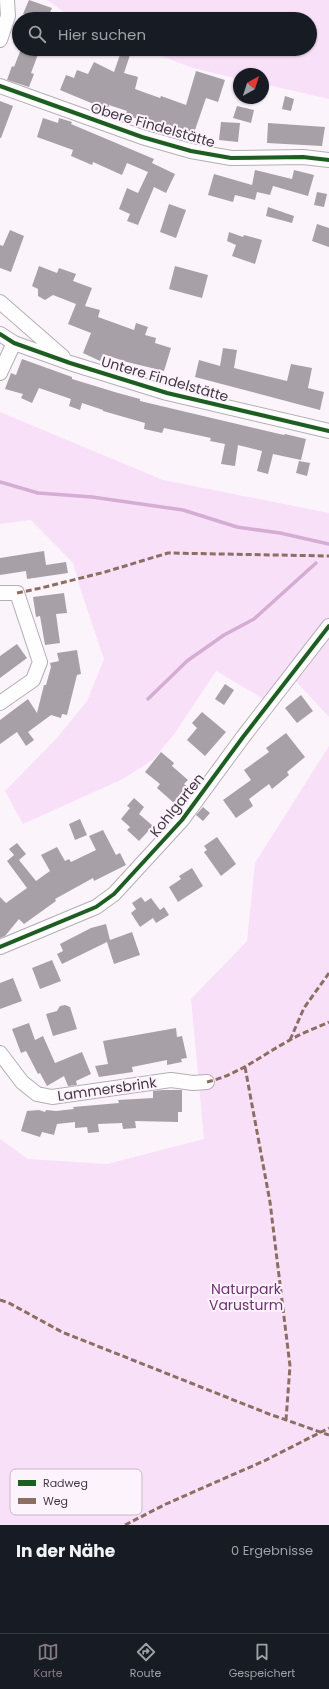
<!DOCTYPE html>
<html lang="de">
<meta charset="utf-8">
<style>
:root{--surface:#171b24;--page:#242831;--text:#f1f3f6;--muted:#9ea1a6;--line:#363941;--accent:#837a83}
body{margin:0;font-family:Poppins,sans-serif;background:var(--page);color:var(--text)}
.compass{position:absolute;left:233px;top:68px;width:36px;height:36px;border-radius:50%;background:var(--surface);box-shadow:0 1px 3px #0004;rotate:39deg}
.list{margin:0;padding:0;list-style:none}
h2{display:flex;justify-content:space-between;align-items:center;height:52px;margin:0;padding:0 16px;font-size:17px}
h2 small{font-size:13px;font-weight:400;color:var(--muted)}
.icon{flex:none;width:22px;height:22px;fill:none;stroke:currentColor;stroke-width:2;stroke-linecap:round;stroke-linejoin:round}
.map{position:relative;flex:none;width:329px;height:1525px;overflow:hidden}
.search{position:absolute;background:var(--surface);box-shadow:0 1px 3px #0004;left:12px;right:12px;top:12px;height:44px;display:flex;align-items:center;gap:10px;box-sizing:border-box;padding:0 14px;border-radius:22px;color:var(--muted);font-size:15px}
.sheet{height:108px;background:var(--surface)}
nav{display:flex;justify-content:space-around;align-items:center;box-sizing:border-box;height:56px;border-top:1px solid var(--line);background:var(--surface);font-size:11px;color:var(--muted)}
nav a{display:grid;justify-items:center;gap:2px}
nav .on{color:var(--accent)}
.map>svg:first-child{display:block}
.green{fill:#f8e0f8}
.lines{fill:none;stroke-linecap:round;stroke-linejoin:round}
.stream{stroke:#d4acd4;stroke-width:3.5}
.building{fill:#a7a0a7}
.street-casing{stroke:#b5aeb5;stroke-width:16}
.street{stroke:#fefefe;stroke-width:14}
.quiet{stroke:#8d6e63;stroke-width:3;stroke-dasharray:6 3;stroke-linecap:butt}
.cycleway-casing{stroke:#fdf3fd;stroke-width:6}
.cycleway{stroke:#1b5e20;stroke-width:4}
.labels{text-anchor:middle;stroke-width:4;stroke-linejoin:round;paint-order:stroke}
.street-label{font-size:14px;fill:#433843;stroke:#fdf3fd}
.park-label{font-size:14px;fill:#6f3072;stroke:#fdf3fd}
.key{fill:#fdf3fd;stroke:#c5bbc5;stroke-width:1}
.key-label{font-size:11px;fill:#433843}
</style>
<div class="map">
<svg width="329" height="1525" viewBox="0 0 329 1525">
<rect width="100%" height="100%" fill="#fbf5fb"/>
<path class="green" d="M47 0H329V99L263 84V74H239V79L193 68 142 49H310V19H74Z
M0 412 163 480 329 513V717L292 677 267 701 216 671 175 733 154 759 123 779 23 824 5 791 57 738 87 701 104 659 80 588 73 563 31 520 0 524Z
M329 746V1525H0V1139L28 1159 107 1164 204 1139 191 999 247 941 255 863Z"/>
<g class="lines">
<path class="stream" d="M0 482 38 493 92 497 183 510 237 527 280 533 329 544
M148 699 187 661 224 635 254 619 316 563"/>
</g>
<path class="building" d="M29 0 52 8 47 19H26L28 15 23 14Z
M21 49H40L31 73 34 74 29 87 7 80 12 66 14 67Z
M122 49 131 52 124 73 138 77 135 89 160 98 161 96 186 105 196 71 225 80 218 102 206 98 194 133 174 126 171 135 150 127 151 124 126 115 127 111 109 105 107 114 95 110 96 105 60 90 66 75 74 78 77 70 88 74 94 62 114 72Z
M285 96 294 99 291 111 282 109Z
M0 101 13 106 1 138H0Z
M237 106 254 110 251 123 233 118Z
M43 118 58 123 59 118 72 122 71 124 154 159 152 163 175 174 166 193 154 187 138 225 127 221 130 214 119 209 127 188 138 193 148 172 127 163 122 175 93 162 92 165 71 156 73 150 37 137Z
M221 122 240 123 238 142 219 140Z
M268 123 325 127 322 146 267 143Z
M255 170 292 179 294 170 314 175 308 196 273 186 270 195 257 192 255 200 235 195 233 202 208 195 214 174 252 185Z
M317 192 327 194 324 207 314 205Z
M169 204 186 210 176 238 160 232Z
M268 207 294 216 292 223 266 216Z
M317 224 329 228V247L312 241Z
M10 230 24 236 11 272 0 268V245L3 246Z
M229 232 243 237 244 235 262 240 255 264 232 256 236 245 227 241Z
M39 266 57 273 59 268 76 274 73 281 92 288 85 306 100 310 98 317 134 330 136 323 148 327 145 335 156 338 155 343 171 348 164 371 127 362 103 354 100 361 83 353 91 333 68 324 76 304 53 295 45 300 38 296V289L32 286Z
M175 266 208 275 202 298 169 289Z
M223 348 237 350 234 368 287 381 291 364 312 368 308 388 324 392 320 410 195 377 199 360 220 366Z
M22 359 72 377V379L118 393 140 399V401L284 435 285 434 306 439 301 460 273 454 268 474 257 471 262 451 238 445 235 466 221 464 225 444 210 441 211 438 164 428 162 433 144 429 145 423 103 411V410L82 403 80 410 69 406 71 399 39 388 32 403 21 398 23 394 5 389 11 373 16 375Z
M299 461 310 463 307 476 296 473Z
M44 551 46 565 66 562 68 573 27 579 26 571 0 575V558Z
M64 593 67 613 56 614 60 643 45 645 40 616 36 617 33 597Z
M17 644 27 658 0 678V656Z
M77 650 81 674 77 675 67 715 62 714 61 718 51 715 28 732 34 740 26 746 17 732 0 744V720L28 699 37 713 44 685H46L51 667 50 663 59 661 57 653Z
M225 684 234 690 224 705 215 699Z
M301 695 313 711 297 723 285 708Z
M202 712 226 732 205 756 187 740 197 728 192 723Z
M286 733 305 757 287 772 289 775 272 789 269 784 249 799 253 806 236 818 223 800 251 780 244 770 269 752 266 748Z
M161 752 174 763 172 766 188 780 184 784 189 788 180 800 178 798 174 803 157 788 160 784 145 772Z
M134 798 144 807 139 814 153 826 139 841 127 830 130 827 121 819 130 808 127 806Z
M203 807 210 813 203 821 196 815Z
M80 819 87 835 75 840 69 824Z
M103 830 116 855 120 853 126 865 94 881 93 878 55 899 56 901 24 924 19 919 5 936 0 938V897L6 903 27 888 7 861 14 855 9 849 17 843 26 854 19 860 36 881 50 871 41 855 57 847 65 861 69 859 71 862 96 850 89 836Z
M217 837 236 864 221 876 204 852 207 850 204 846Z
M192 868 203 886 178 902 169 887 181 879 179 876Z
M141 897 145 902 151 898 160 910 164 907 169 915 156 923 153 918 140 927 131 913 136 909 132 903Z
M106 924 110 940 132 932 140 955 114 964 107 942 62 964 57 954 63 951 60 944 91 928Z
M52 960 61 981 40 989 32 968Z
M13 978 22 1001 0 1009V983Z
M65 1005 70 1007 77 1029 53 1036 46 1014 57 1011 60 1006Z
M29 1023 35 1040 43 1036 55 1063 82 1052 91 1074 76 1081 77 1085 68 1086 64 1076 47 1086 40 1073 38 1074 26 1051 21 1053 12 1029Z
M176 1028 177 1037 182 1036 187 1058 181 1059 182 1062 167 1065V1060L132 1067 133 1072 99 1077 95 1066 108 1064 103 1041Z
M163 1090H182V1112H178V1122L135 1121 136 1128 123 1129 122 1123 98 1124 99 1132 88 1133 87 1127 75 1128V1122L57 1124 54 1135 42 1132 40 1137 21 1131 27 1111 39 1110 45 1112 46 1110 56 1111 74 1109 73 1107 119 1103 118 1100 153 1098V1091Z"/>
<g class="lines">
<g class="street-casing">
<path id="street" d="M0 40 8 16 7 0
M0 86 142 137 191 151 231 158 303 157 329 160
M0 302 63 357
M0 334 14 343 70 363 167 393 329 431
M0 373 14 343
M0 593H17L40 662 33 680 0 703
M0 947 96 907 114 894 182 820 243 737 329 626
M0 1053 22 1082 37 1094 52 1097 171 1080 193 1083 207 1082"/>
</g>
<use href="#street" class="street"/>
<path class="quiet" d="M17 593 41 588 105 572 168 553 329 556
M290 1040 304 1008 329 973
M245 1067 270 1202 290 1366 286 1420
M207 1082C238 1075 262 1055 290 1040 302 1033 316 1028 329 1022
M0 1300 9 1303 62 1332 269 1414 329 1435
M125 1525 166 1504 264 1461 329 1428"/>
<g class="cycleway-casing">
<path id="cycleway" d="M0 86 142 137 191 151 231 158 303 157 329 160
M0 334 14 343 70 363 167 393 329 431
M0 947 96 907 114 894 182 820 243 737 329 626"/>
</g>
<use href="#cycleway" class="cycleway"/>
</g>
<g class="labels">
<g class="street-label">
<text transform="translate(153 125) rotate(16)" y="5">Obere Findelstätte</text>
<text transform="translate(165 379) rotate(16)" y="5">Untere Findelstätte</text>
<text transform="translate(177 805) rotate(-51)" y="5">Kohlgarten</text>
<text transform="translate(107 1089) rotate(-8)" y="5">Lammersbrink</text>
</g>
<g class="park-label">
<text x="246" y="1294">Naturpark<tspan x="246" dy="16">Varusturm</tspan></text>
</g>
</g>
<rect x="10" y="1469" width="132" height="46" rx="6" class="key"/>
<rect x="18" y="1480" width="18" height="6" fill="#1b5e20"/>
<rect x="18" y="1498" width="18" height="6" fill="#8d6e63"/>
<g class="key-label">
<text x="43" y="1487">Radweg</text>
<text x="43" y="1505">Weg</text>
</g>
</svg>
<svg class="compass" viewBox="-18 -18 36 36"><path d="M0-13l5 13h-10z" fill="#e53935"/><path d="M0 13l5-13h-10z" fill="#9ea1a6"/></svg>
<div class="search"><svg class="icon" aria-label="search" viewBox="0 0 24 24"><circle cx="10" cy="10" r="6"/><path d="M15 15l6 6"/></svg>Hier suchen</div>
</div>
<section class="sheet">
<h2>In der Nähe<small>0 Ergebnisse</small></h2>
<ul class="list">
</ul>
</section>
<nav>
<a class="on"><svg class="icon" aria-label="map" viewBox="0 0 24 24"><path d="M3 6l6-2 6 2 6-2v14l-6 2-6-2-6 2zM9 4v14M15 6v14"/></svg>Karte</a>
<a><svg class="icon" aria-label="directions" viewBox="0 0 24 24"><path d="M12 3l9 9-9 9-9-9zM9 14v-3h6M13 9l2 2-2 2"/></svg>Route</a>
<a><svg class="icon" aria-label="saved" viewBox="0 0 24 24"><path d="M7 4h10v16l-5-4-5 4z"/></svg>Gespeichert</a>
</nav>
